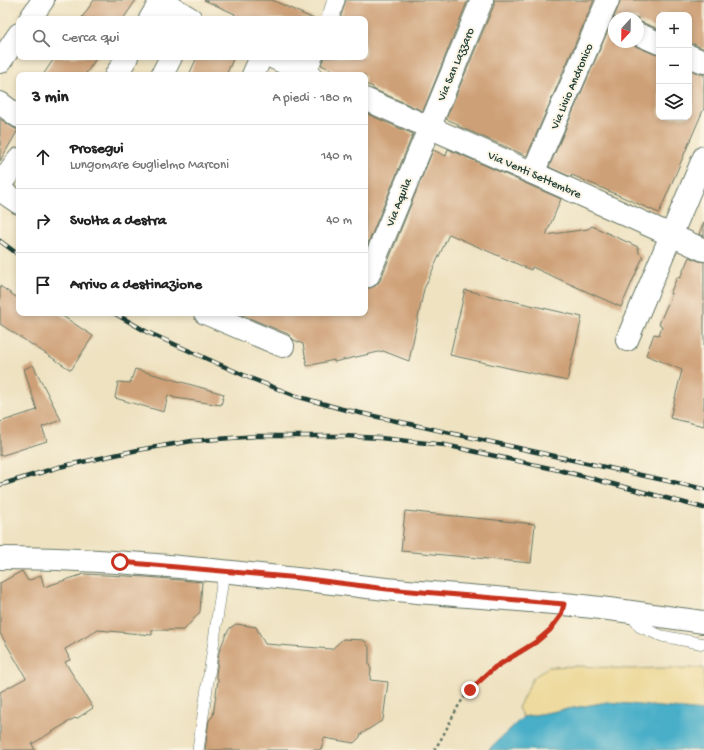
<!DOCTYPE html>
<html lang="it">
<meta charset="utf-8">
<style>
:root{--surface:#fff;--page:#f2f2f2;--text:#222;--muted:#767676;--line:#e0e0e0}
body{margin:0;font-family:"Gochi Hand",sans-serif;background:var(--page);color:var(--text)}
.controls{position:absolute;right:12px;top:12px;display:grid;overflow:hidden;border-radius:8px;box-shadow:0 2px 6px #0003}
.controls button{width:36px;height:36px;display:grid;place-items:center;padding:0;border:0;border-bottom:1px solid var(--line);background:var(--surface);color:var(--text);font:20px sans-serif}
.compass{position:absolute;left:608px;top:12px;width:36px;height:36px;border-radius:50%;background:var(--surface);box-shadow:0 2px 6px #0003;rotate:202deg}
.stop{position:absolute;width:12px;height:12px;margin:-9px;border:3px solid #c8321e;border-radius:50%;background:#fff}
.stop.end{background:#c8321e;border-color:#fff;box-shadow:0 1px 4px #0008}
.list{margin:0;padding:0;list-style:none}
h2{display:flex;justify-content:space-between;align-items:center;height:52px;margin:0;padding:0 16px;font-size:17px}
h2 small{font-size:13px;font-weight:400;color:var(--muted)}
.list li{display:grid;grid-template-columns:26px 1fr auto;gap:12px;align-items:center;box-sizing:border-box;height:64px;padding:0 16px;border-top:1px solid var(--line)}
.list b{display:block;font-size:15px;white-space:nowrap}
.list p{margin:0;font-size:13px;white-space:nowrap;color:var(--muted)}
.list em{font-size:13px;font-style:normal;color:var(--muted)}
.icon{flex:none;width:22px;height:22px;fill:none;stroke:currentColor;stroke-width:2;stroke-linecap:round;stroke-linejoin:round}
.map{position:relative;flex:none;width:704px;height:750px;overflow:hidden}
.search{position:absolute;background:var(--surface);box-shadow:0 2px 6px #0003;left:16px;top:16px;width:352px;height:44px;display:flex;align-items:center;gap:10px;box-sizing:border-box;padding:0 14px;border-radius:8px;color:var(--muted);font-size:15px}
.panel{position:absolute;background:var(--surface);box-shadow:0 2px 6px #0003;left:16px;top:72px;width:352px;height:244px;border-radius:8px}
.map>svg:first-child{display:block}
.sand{fill:#eeda9e;stroke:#868c69}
.water{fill:#48afc8;stroke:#34767e}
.building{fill:#cea077}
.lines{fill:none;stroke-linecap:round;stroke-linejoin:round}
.service-casing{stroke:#677765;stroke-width:12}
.pedestrian-casing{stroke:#677765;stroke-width:18}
.minor-casing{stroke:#677765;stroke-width:24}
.tertiary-casing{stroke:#677765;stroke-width:24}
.secondary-casing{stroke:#677765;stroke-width:24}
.path{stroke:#677765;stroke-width:2.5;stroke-dasharray:3 3;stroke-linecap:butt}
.service{stroke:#fff;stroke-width:11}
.pedestrian{stroke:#fff;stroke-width:17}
.minor{stroke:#fff;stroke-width:22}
.tertiary{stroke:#fff;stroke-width:22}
.secondary{stroke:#fff;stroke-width:22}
.rail-casing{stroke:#1f3d34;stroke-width:4.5}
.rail{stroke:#fcf5e5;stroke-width:3;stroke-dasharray:9;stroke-linecap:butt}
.route{stroke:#c8321e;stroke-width:5}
.labels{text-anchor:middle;stroke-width:4;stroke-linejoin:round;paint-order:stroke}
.street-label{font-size:12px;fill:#1f3d34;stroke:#fcf5e5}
</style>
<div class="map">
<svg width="704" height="750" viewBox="0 0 704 750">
<rect width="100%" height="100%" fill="#fcf5e5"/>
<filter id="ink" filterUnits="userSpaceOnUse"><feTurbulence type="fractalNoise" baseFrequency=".025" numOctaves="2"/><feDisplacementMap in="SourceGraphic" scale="8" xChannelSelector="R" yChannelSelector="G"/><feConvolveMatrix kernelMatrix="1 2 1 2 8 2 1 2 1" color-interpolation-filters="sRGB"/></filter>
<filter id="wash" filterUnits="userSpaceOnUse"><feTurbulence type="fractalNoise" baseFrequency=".012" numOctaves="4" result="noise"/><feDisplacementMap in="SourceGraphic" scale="16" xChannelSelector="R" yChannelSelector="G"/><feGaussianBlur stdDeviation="0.9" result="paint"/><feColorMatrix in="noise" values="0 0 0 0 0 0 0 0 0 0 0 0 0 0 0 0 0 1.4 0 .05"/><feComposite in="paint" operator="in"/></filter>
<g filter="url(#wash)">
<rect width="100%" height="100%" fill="#eee2c1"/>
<path class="sand" d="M581 666 630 669 663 668H704V711L607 702 523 717 518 708 533 678 548 667Z"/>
<path class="water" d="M607 702 704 711V750H488L523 717Z"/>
<g id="blocks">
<path class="building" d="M94 0H136L123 19H81Z
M204 0H272L314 19H233L235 14Z
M346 0H468L423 111 373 89V87L365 84V75H344L321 65 324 57H365V19H340Z
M494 0H594L527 156 458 126V124L446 119 494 5Z
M620 0H704V49L694 44H689V15H659V29L643 23 638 22V18H614V42H629L633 45 654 54 659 55V117H689V69L699 74H704V108L659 213 572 175 571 177 549 167 619 5Z
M55 57H97L85 75H43Z
M197 57H234L226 75H189Z
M365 113 413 134 365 251Z
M0 119 12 127 18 130 0 161Z
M448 149 561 199 546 235 588 229 592 226 638 247 639 253 643 257 621 307 532 267 531 270 449 234 424 289 409 361 383 351 334 362V360L307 366 303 344 294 340 288 334 237 313H365V288H370L375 286 380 281 433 150 446 156Z
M704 222V236L699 234Z
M689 257 699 261 704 262V426L670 418 682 370 646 355 654 334 659 335 662 326 659 324 672 294H670L677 277 680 278Z
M0 286 19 299V313H58L93 336 71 370 0 324Z
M465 290 582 317 567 381 450 355Z
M33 365 61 420 42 427 47 441 0 456V422L37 410 24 369Z
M135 369 224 394 221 405 175 398 168 395 164 412 115 398 118 382 130 383Z
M405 511 535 524 531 563 401 551Z
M22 571 28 581 41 575 44 587 84 574 147 577 202 582 200 612 184 630H152V635L98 630 65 649 70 660 65 662 93 708 76 719 75 718 32 744 35 750H0V692L26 678 0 633V583Z
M236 624 256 627 265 644 332 649 343 639 364 640 369 647V665L371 669 370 680 388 682 383 720 361 734 360 737 354 743 324 738 321 750H205L209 720 213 716 218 680 216 675 219 652 226 634 230 628Z"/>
</g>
</g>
<g filter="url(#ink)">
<use href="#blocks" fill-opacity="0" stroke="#677765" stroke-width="1"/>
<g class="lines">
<g class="service-casing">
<path id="service" d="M629 612 640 627 662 636 704 644
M198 750 224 571"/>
</g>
<g class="pedestrian-casing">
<path id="pedestrian" d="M330 19 336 0
M307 74 314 57"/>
</g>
<g class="minor-casing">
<path id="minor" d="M150 19 161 1
M638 34 659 43
M689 56 704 62
M116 75 127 57
M162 75 171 57
M253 75 261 57
M0 103 19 117
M533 173 608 0
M0 185 19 159
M0 190 19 203
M368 276 482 0
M205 313 283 346
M627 340 704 157"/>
</g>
<g class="tertiary-casing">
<path id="tertiary" d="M160 0 191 19
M272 57 310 75
M365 99 533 173 704 250
M0 558C129 558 258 575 386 589 445 595 504 598 563 604 610 608 657 616 704 622"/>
</g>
<g class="secondary-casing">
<path id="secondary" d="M30 19 43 0
M0 62 19 34"/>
</g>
<path class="path" d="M434 750C448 731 454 707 471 689 478 682 488 673 496 667 514 655 540 643 553 625"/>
<use href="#service" class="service"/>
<use href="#pedestrian" class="pedestrian"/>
<use href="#minor" class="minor"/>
<use href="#tertiary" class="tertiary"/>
<use href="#secondary" class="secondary"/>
<g class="rail-casing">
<path id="rail" d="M0 241 19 255
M114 313 147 332 250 378 296 396 342 409 704 489
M0 485 59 467 138 450 192 441 257 436H344L380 438 445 445 563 471 704 508"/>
</g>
<use href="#rail" class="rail"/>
</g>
</g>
<g class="lines" filter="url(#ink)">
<path class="route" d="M120 562 300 578 387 589 564 604 561 615 550 630 536 642 494 668 470 690"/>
</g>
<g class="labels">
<g class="street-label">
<text transform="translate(455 64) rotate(-67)" y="4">Via San Lazzaro</text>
<text transform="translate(571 86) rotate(-67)" y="4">Via Livio Andronico</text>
<text transform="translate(535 174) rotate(24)" y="4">Via Venti Settembre</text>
<text transform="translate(398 202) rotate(-68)" y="4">Via Aquila</text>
</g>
</g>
</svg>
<div class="controls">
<button>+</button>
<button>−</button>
<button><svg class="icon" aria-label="layers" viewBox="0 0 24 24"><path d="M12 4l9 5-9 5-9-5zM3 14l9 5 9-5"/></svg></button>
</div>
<svg class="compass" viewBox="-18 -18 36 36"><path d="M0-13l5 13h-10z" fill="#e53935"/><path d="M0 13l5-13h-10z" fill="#767676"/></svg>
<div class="stop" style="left:120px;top:562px"></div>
<div class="stop end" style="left:470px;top:690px"></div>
<div class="search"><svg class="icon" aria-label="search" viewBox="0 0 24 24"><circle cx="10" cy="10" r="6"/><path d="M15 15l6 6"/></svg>Cerca qui</div>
<section class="panel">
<h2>3 min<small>A piedi · 180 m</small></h2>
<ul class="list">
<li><svg class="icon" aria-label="ahead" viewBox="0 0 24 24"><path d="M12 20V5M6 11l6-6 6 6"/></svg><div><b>Prosegui</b><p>Lungomare Guglielmo Marconi</p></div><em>140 m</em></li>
<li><svg class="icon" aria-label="right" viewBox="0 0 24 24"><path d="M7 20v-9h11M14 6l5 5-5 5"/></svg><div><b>Svolta a destra</b></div><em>40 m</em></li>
<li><svg class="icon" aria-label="arrive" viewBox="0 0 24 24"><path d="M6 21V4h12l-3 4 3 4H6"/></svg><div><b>Arrivo a destinazione</b></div></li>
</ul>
</section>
</div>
